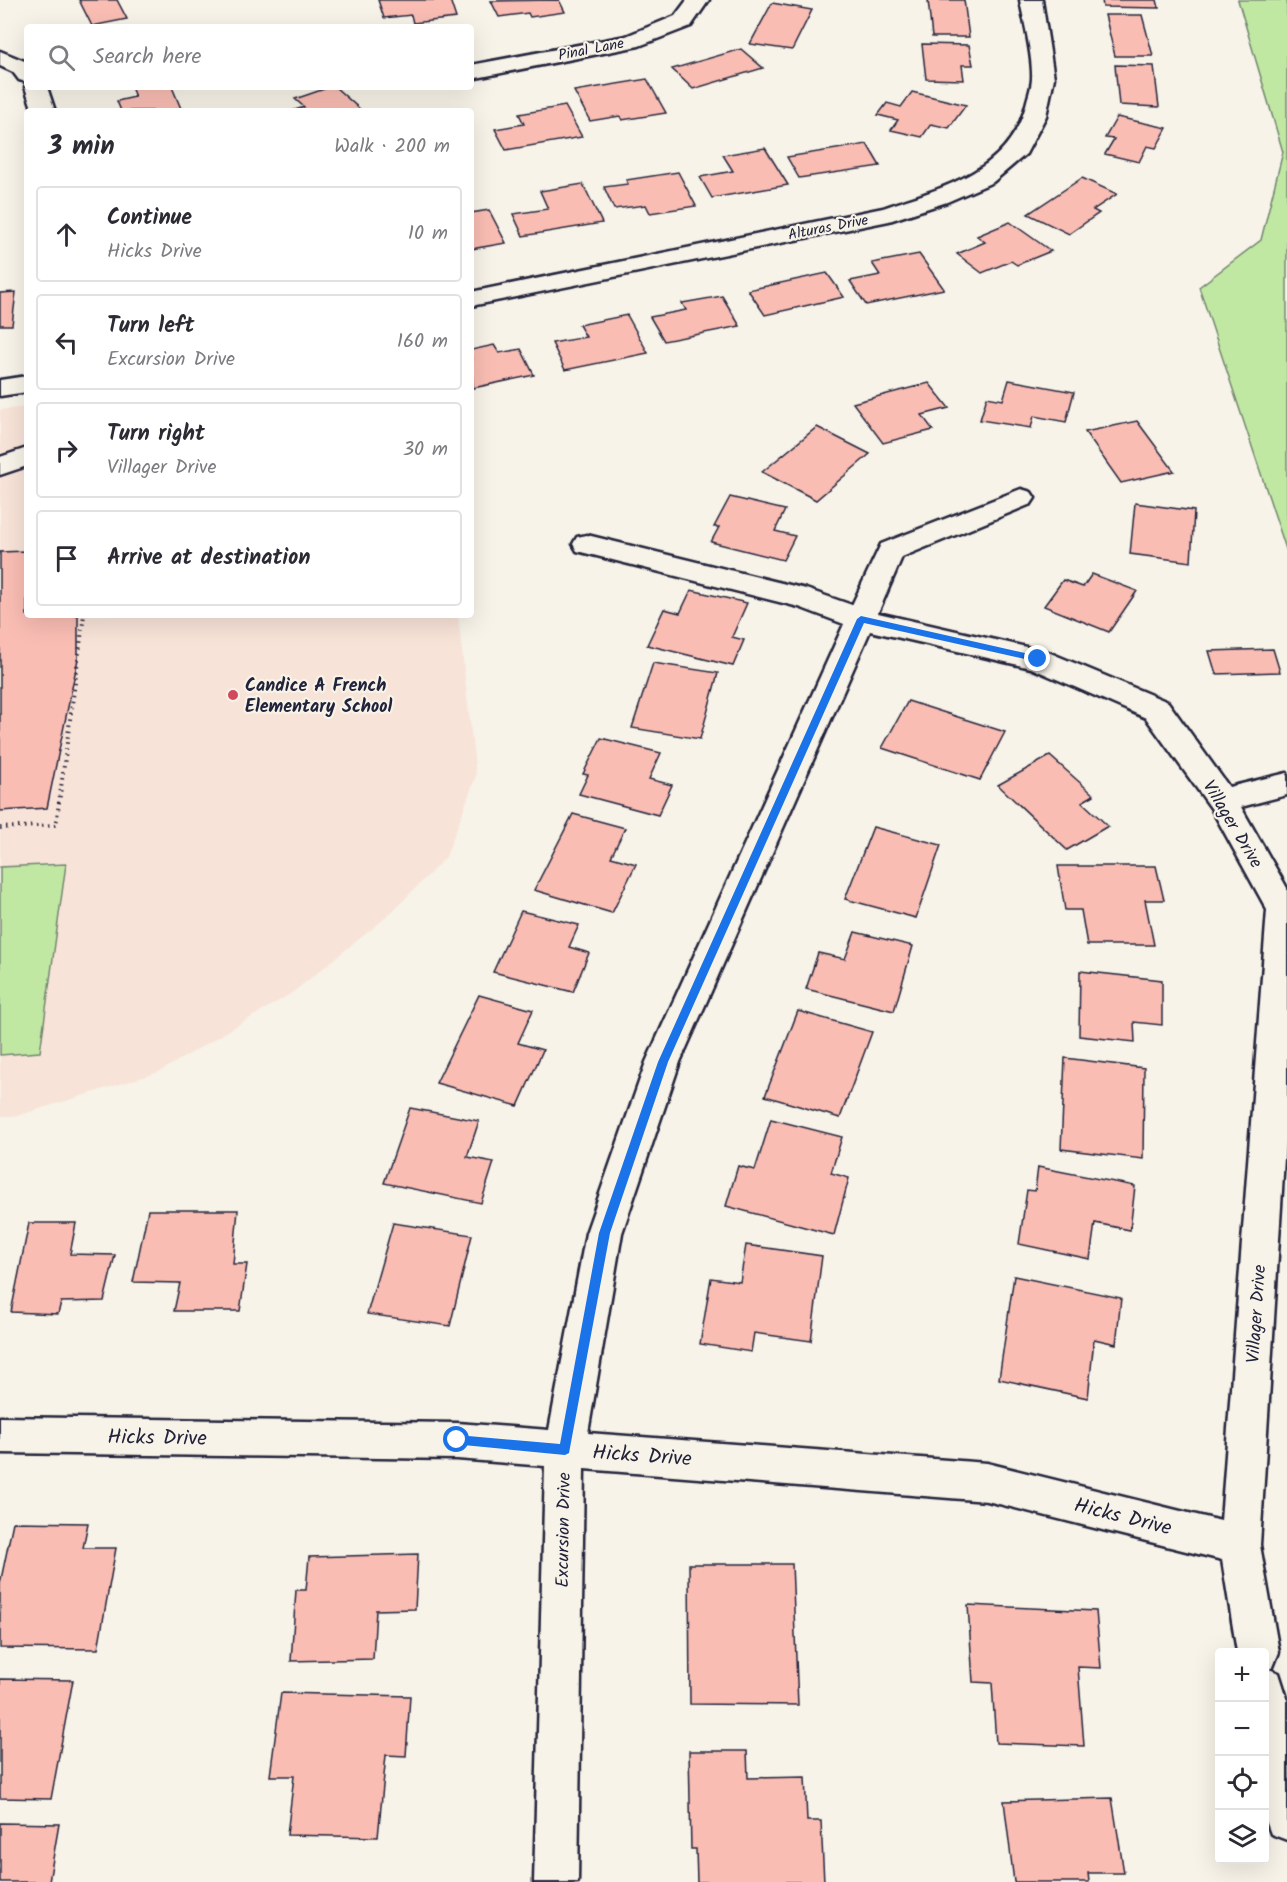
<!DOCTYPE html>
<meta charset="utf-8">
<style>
:root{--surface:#fff;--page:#f2f2f3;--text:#2b2b33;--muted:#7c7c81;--line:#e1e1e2}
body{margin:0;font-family:Kalam,sans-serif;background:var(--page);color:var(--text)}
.controls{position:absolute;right:18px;bottom:18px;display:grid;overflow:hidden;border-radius:6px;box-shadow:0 6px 24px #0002}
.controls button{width:54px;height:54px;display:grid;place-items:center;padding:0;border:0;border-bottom:2px solid var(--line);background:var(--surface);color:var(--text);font:30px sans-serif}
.stop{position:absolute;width:18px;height:18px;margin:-14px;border:4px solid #1a73e8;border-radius:50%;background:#fff}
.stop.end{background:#1a73e8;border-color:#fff;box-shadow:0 2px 6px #0008}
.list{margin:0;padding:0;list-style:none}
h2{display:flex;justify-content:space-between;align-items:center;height:78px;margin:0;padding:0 24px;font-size:26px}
h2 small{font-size:20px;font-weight:400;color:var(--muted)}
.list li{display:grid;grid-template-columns:39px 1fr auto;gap:18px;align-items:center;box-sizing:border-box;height:96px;margin:0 12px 12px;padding:0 12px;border:2px solid var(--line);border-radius:6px}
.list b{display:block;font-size:22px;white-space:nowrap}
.list p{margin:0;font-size:20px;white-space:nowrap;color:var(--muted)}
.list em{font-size:20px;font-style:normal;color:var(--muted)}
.icon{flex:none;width:33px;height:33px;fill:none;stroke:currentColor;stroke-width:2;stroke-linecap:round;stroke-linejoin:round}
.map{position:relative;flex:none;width:1287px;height:1882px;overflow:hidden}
.search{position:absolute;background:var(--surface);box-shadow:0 6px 24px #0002;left:24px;top:24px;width:450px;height:66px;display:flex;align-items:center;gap:15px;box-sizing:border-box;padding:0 21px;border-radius:6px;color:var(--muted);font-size:22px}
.panel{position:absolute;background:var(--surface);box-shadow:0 6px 24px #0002;left:24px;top:108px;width:450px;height:510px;border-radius:6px}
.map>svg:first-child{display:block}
.built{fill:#f8e3d8}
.green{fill:#c1e8a3;stroke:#72856f;stroke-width:1.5}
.building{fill:#f9bdb3;stroke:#22223b;stroke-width:1.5}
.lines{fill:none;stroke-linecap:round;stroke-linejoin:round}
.minor-casing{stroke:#22223b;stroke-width:5}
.path{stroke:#22223b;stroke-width:4;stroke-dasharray:1.5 4.5;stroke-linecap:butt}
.minor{fill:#f7f3e8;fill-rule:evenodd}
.route{fill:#1a73e8}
.poi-dot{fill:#d1495b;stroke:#f7f3e8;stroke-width:2}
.labels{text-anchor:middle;stroke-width:4.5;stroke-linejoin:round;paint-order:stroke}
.far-street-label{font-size:15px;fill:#22223b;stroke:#f7f3e8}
.poi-label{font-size:18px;font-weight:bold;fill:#22223b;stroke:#f7f3e8;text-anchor:start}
.street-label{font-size:18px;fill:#22223b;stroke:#f7f3e8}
.near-street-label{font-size:21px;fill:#22223b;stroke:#f7f3e8}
</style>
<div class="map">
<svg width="1287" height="1882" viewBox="0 0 1287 1882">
<rect width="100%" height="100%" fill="#f7f3e8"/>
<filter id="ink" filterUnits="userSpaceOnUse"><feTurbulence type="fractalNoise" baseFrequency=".0167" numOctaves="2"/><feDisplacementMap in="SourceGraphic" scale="12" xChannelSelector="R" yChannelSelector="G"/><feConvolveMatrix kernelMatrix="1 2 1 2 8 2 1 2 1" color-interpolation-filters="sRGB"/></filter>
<g filter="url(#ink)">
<path class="built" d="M27 407V615H458L476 776 446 857 389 915 292 993 159 1072 17 1116H0V410Z"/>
<path class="green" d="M1238 0H1287V552L1199 287 1261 240 1283 152Z
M66 864 40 1052 0 1055V867Z"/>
<path class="building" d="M79 0H117L127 19 92 26Z
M378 0H450L456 18 413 23 411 15 384 18Z
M559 0 565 12 530 17 528 13 499 17 491 1Z
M928 0H964L969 37H932Z
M1102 0H1157L1159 8 1103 7Z
M772 3 812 10 792 50 750 44Z
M1105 15H1142L1153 56H1115Z
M922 44 969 45 973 65H962L964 80 926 79Z
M741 49 763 68 693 89 672 69Z
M1115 65 1154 66 1159 107 1119 105Z
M647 79 666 113 622 120 620 116 590 121 574 91Z
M131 87H172L182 111H121L117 101 135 97Z
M330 87H335L362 111H292L304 107 295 99Z
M912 92 966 105 949 128 931 124 922 137 891 130 898 120 878 115 887 103 901 107Z
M565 106 582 137 506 150 495 129 524 124 519 114Z
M1117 117 1167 128 1156 148 1147 146 1139 162 1105 154 1114 139 1105 138Z
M867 144 880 166 799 178 787 157Z
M765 148 788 185 712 198 700 177 733 171 723 155Z
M678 172 696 206 650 213 646 205 614 209 604 187 628 184 626 180Z
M1082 178 1117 194 1093 210 1099 213 1069 234 1028 214Z
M583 184 602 223 523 236 513 214 548 209 540 191Z
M489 210 506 243 471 249V213Z
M1010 222 1051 251 1017 265 1011 261 982 273 957 254 985 242 977 236Z
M919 254 944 289 866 305 850 281 880 275 872 263Z
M827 273 844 297 765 315 748 290Z
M16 292 12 325H0V293Z
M722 296 740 326 664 341 650 317 686 310 682 303Z
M627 315 648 353 565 370 552 343 586 337 579 325Z
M494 345 499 353 521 349 534 375 473 388 471 350Z
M1009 380 1074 392 1066 422 1034 416 1031 428 980 420 987 397 1003 400Z
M929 383 949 408 922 415 933 430 883 443 853 403Z
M1137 421 1174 471 1121 483 1085 432Z
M817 427 870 454 816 500 762 472Z
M730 497 785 510 775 531 795 536 783 560 711 542 719 527H714Z
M1135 503 1194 511 1191 562 1130 554Z
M27 551V615H78V659L47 808 0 811V552Z
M1092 574 1137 591 1109 632 1044 606 1063 580 1083 587Z
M691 590 747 603 732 637 744 640 733 666 647 645 664 609 680 613Z
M1273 649 1280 672 1216 674 1209 651Z
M653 663 718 673 700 739 632 728Z
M908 701 1005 732 980 780 882 748Z
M601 738 661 753 649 779 672 785 658 815 579 794 588 775 583 774Z
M1050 756 1094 795 1082 802 1108 826 1067 850 998 785Z
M573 814 625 828 611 857 636 864 612 913 534 890Z
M873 827 941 845 916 918 845 899Z
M1058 866H1156L1164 900H1145L1154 945H1087L1081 910H1065Z
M521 911 579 925 569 947 589 953 573 992 493 972Z
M855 932 913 946 894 1011 806 989 818 953 845 959Z
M1080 971 1162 980V1025L1134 1022 1135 1042 1079 1036Z
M479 995 533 1010 518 1043 543 1050 518 1106 436 1083Z
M798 1011 872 1032 840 1118 765 1096Z
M1065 1058 1144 1068 1143 1159 1061 1149Z
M410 1108 479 1121 467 1157 494 1162 481 1203 384 1183Z
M771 1119 842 1137 831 1173 849 1178 834 1235 726 1206 738 1166 755 1170Z
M1038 1167 1135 1186 1130 1230 1095 1223 1090 1259 1019 1244 1027 1190 1035 1191Z
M148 1210H238L233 1264H247L240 1311H174L180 1283 133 1282Z
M29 1223H76L70 1254 115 1255 104 1301 61 1302 58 1314 11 1312Z
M393 1223 472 1235 450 1326 367 1314Z
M746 1245 822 1256 811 1341 754 1333 751 1352 700 1344 711 1278 740 1282Z
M1014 1276 1121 1298 1116 1344 1094 1339 1088 1398 999 1379Z
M13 1522 88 1523 83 1548H116L98 1649 0 1648V1584Z
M418 1554 415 1609 376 1610 373 1659 291 1661 296 1590H306L309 1557Z
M689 1564H792L798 1705 690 1704Z
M968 1605 1096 1611 1101 1668 1078 1667 1084 1746 996 1743 992 1683 973 1682Z
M0 1679 73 1680 51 1799 0 1798Z
M281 1693 410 1696 406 1756 386 1755 378 1837 287 1835 294 1776H270Z
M689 1751H747L748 1778 805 1777 807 1821H821L824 1882H697L696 1849H691Z
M1112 1798 1124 1873H1088L1089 1882H1014L1004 1801Z
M0 1823 59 1824 49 1882H0Z"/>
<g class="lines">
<g class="minor-casing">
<path id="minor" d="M687 0H709L691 26 639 46 471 79V65L626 36 675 16Z
M1020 0H1042L1054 78 1046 116 1026 154 993 182 947 202 889 221 471 306V292L883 208C944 187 1011 172 1027 101 1029 94 1032 85 1032 78 1033 56 1024 22 1020 0Z
M0 51 27 62V82L19 80 13 72 0 66Z
M27 84V87H47L55 111H33L25 87Z
M27 376V392L0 396V380Z
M27 448V466L0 475V457Z
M1021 489 1031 492 1035 498 1031 504 902 557 878 613 1048 652 1168 702 1229 787 1287 773V795L1241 807 1287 888V1110L1260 1545 1279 1652 1273 1667 1269 1669 1279 1673 1287 1698V1840L1271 1834 1264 1815V1652H1237L1222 1560 987 1501 584 1469 578 1882H534L545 1466 457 1459 0 1453V1417L457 1423 549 1430 586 1233 646 1062 844 624 799 607 577 551 573 544 577 537 587 535 806 589 852 605 881 544ZM870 631 1031 668 1146 718 1211 808 1267 910 1221 1521 987 1463 588 1433 622 1233 680 1062Z"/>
</g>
<path class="path" d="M0 828 56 825 84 615"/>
<use href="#minor" class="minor"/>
</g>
</g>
<path class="route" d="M861 616 1038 656 1042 659 1038 662 864 623 668 1062 610 1233 569 1453 565 1455 453 1444V1437L457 1435 560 1444 599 1233 658 1062 857 619Z"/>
<circle class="poi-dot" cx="233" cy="695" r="6"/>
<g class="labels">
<g class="far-street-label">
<text transform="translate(591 49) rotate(-11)" y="5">Pinal Lane</text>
<text transform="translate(828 227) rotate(-11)" y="5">Alturas Drive</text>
</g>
<g class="poi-label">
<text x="245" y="691">Candice A French<tspan x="245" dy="21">Elementary School</tspan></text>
</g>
<g class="street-label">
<text transform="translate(1233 824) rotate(59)" y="6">Villager Drive</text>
<text transform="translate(1256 1314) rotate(-86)" y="6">Villager Drive</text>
<text transform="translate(563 1530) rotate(-89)" y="6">Excursion Drive</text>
</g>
<g class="near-street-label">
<text transform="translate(157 1437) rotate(1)" y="7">Hicks Drive</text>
<text transform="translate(642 1455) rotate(4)" y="7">Hicks Drive</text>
<text transform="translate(1123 1516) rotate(14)" y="7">Hicks Drive</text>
</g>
</g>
</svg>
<div class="controls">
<button>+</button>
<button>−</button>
<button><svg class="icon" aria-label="locate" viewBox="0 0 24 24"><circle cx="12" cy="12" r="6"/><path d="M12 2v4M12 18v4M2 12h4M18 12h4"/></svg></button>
<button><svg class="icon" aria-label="layers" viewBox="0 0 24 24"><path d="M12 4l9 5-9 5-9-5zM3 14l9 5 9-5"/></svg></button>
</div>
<div class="stop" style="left:457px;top:1440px"></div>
<div class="stop end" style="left:1038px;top:659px"></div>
<div class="search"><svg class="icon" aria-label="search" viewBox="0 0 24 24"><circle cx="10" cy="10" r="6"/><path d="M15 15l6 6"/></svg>Search here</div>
<section class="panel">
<h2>3 min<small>Walk · 200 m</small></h2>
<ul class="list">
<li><svg class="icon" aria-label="ahead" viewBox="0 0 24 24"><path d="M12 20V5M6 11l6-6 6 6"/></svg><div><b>Continue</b><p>Hicks Drive</p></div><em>10 m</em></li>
<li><svg class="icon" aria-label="left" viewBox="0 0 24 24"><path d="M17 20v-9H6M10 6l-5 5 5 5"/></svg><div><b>Turn left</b><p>Excursion Drive</p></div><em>160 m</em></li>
<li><svg class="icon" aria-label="right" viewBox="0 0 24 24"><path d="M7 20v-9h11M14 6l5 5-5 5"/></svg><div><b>Turn right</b><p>Villager Drive</p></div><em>30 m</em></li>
<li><svg class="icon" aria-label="arrive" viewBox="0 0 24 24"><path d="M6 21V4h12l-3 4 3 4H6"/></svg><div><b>Arrive at destination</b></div></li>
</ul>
</section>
</div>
